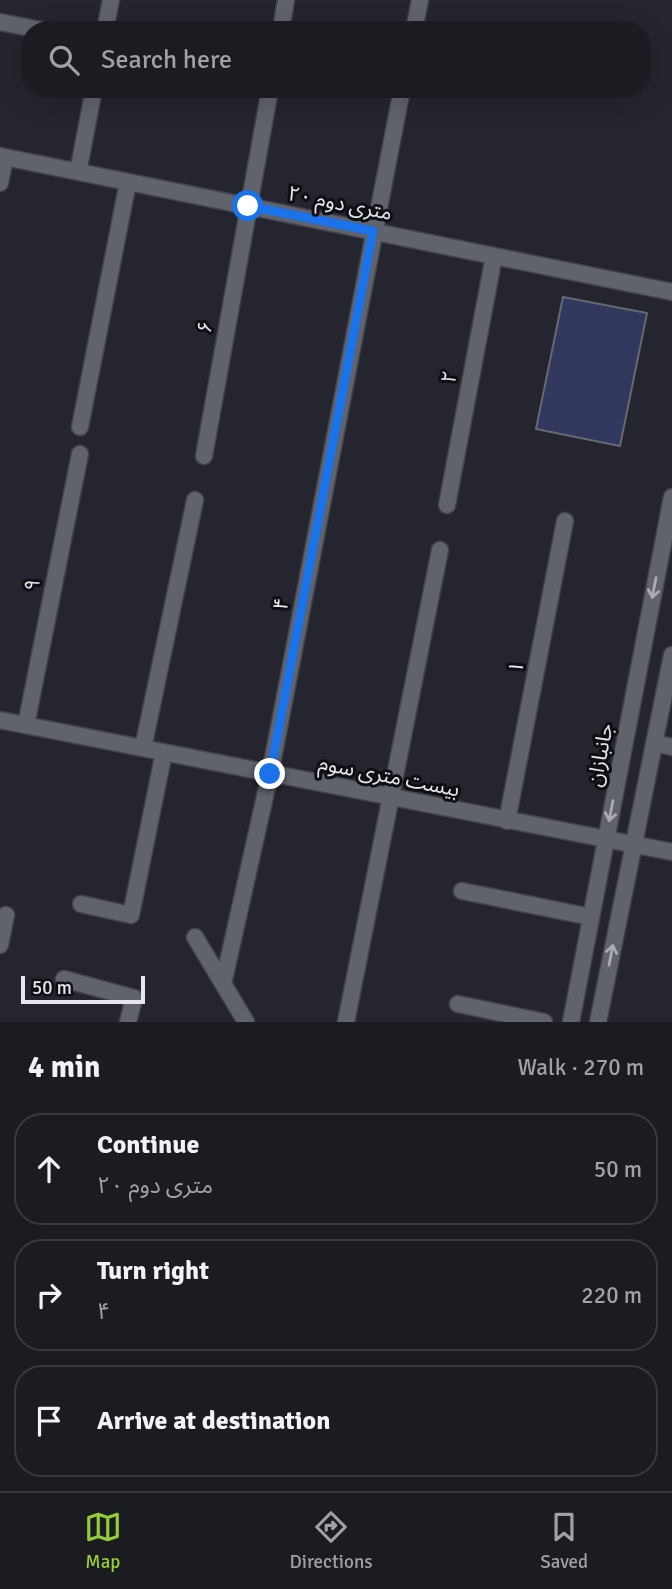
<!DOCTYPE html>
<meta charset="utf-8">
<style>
:root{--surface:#1b1c22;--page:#24252a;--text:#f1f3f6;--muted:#a0a1a5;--line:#393a40;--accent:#96cc3a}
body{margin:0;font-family:Signika,"Noto Sans Arabic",sans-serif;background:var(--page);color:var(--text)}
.scale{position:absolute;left:21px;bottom:18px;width:124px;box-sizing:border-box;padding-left:7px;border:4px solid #e6e7ed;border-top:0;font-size:19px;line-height:24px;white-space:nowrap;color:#e6e7ed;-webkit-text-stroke:5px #0e0f13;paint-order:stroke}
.stop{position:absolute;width:21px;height:21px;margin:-16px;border:5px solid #1a73e8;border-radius:50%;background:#fff}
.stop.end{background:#1a73e8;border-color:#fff;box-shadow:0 2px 7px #0008}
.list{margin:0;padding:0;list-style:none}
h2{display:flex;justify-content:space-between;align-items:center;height:91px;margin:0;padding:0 28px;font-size:30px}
h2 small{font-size:23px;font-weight:400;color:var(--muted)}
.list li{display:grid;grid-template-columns:46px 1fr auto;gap:21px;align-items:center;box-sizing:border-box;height:112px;margin:0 14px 14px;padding:0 14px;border:2px solid var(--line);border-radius:28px}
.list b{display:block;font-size:26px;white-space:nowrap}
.list p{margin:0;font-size:23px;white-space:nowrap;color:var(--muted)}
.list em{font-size:23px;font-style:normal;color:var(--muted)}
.icon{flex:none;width:38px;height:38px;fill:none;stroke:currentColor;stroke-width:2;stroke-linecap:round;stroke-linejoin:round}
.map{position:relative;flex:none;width:672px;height:1022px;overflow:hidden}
.search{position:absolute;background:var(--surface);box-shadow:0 7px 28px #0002;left:21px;right:21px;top:21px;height:77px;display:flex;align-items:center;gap:18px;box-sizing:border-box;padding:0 24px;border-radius:28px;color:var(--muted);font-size:26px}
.sheet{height:469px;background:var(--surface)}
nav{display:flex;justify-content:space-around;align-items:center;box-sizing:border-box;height:98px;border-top:2px solid var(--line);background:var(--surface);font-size:19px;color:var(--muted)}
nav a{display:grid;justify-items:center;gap:4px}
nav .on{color:var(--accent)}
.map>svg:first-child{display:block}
.building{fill:#32375e;stroke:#666872;stroke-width:2}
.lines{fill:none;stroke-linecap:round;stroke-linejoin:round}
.minor-casing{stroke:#41424a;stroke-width:19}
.minor{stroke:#60626c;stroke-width:16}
.oneway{stroke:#aaabb3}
.route{stroke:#1a73e8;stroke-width:9}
.labels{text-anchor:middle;stroke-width:6;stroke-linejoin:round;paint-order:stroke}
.street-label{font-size:21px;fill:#e6e7ed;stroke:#0e0f13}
</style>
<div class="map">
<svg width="672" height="1022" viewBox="0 0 672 1022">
<rect width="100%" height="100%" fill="#24252e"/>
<path class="building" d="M563 297 647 313 620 446 536 429Z"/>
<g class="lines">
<g class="minor-casing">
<path id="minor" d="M0 22 41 30
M105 30 111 0
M281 30 286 0
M414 30 420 0
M0 156 672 292
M78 172 94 89
M0 183 5 157
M80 427 128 182
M204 456 270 89
M447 505 494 256
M0 720 672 852
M26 725 80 454
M654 743 672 747
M143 748 195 500
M507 821 565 521
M462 891 591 917
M81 904 131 915 164 752
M195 937 246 1022
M0 945 6 915
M64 979 134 998 128 1022
M223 984 270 774 402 89
M458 1004 544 1022
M346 1022 440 550
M571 1022 672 497
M598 1022 672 655"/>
</g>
<use href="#minor" class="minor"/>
</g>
<defs><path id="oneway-shaft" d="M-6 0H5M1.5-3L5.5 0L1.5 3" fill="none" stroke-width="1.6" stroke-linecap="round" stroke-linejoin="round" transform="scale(1.75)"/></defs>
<g class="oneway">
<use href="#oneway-shaft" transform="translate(654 588) rotate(101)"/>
<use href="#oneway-shaft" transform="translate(611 811) rotate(101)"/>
<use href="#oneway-shaft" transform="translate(611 955) rotate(-79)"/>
</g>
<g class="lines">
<path class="route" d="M248 206 373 231 270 774"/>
</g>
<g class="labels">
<g class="street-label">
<text transform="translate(340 203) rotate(11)" y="7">۲۰ متری دوم</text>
<text transform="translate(205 327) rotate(-80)" y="7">۶</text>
<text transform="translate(449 377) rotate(-79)" y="7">۲</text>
<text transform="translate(32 585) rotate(-79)" y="7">۹</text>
<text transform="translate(281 604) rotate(-79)" y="7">۴</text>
<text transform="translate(516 667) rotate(-79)" y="7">۱</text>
<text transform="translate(600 755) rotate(-79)" y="7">جانبازان</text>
<text transform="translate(389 776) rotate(11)" y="7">بیست متری سوم</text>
</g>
</g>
</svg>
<div class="scale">50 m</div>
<div class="stop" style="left:248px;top:206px"></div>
<div class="stop end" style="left:270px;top:774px"></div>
<div class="search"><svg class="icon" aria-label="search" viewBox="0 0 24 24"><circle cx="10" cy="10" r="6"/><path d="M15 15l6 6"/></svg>Search here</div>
</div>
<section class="sheet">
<h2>4 min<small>Walk · 270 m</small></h2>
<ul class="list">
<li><svg class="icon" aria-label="ahead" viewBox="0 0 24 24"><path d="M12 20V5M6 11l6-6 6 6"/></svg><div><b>Continue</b><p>۲۰ متری دوم</p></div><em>50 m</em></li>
<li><svg class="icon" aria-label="right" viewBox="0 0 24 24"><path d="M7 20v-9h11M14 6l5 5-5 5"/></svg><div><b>Turn right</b><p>۴</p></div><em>220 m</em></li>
<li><svg class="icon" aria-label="arrive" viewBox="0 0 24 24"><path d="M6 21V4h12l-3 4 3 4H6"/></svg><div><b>Arrive at destination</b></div></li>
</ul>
</section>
<nav>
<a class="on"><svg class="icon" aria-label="map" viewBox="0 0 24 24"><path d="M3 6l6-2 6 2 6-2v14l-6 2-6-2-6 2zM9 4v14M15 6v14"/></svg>Map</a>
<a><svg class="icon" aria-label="directions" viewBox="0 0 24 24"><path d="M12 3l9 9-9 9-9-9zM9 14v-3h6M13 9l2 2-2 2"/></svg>Directions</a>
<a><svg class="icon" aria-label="saved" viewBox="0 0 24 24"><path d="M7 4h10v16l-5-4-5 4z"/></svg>Saved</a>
</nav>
